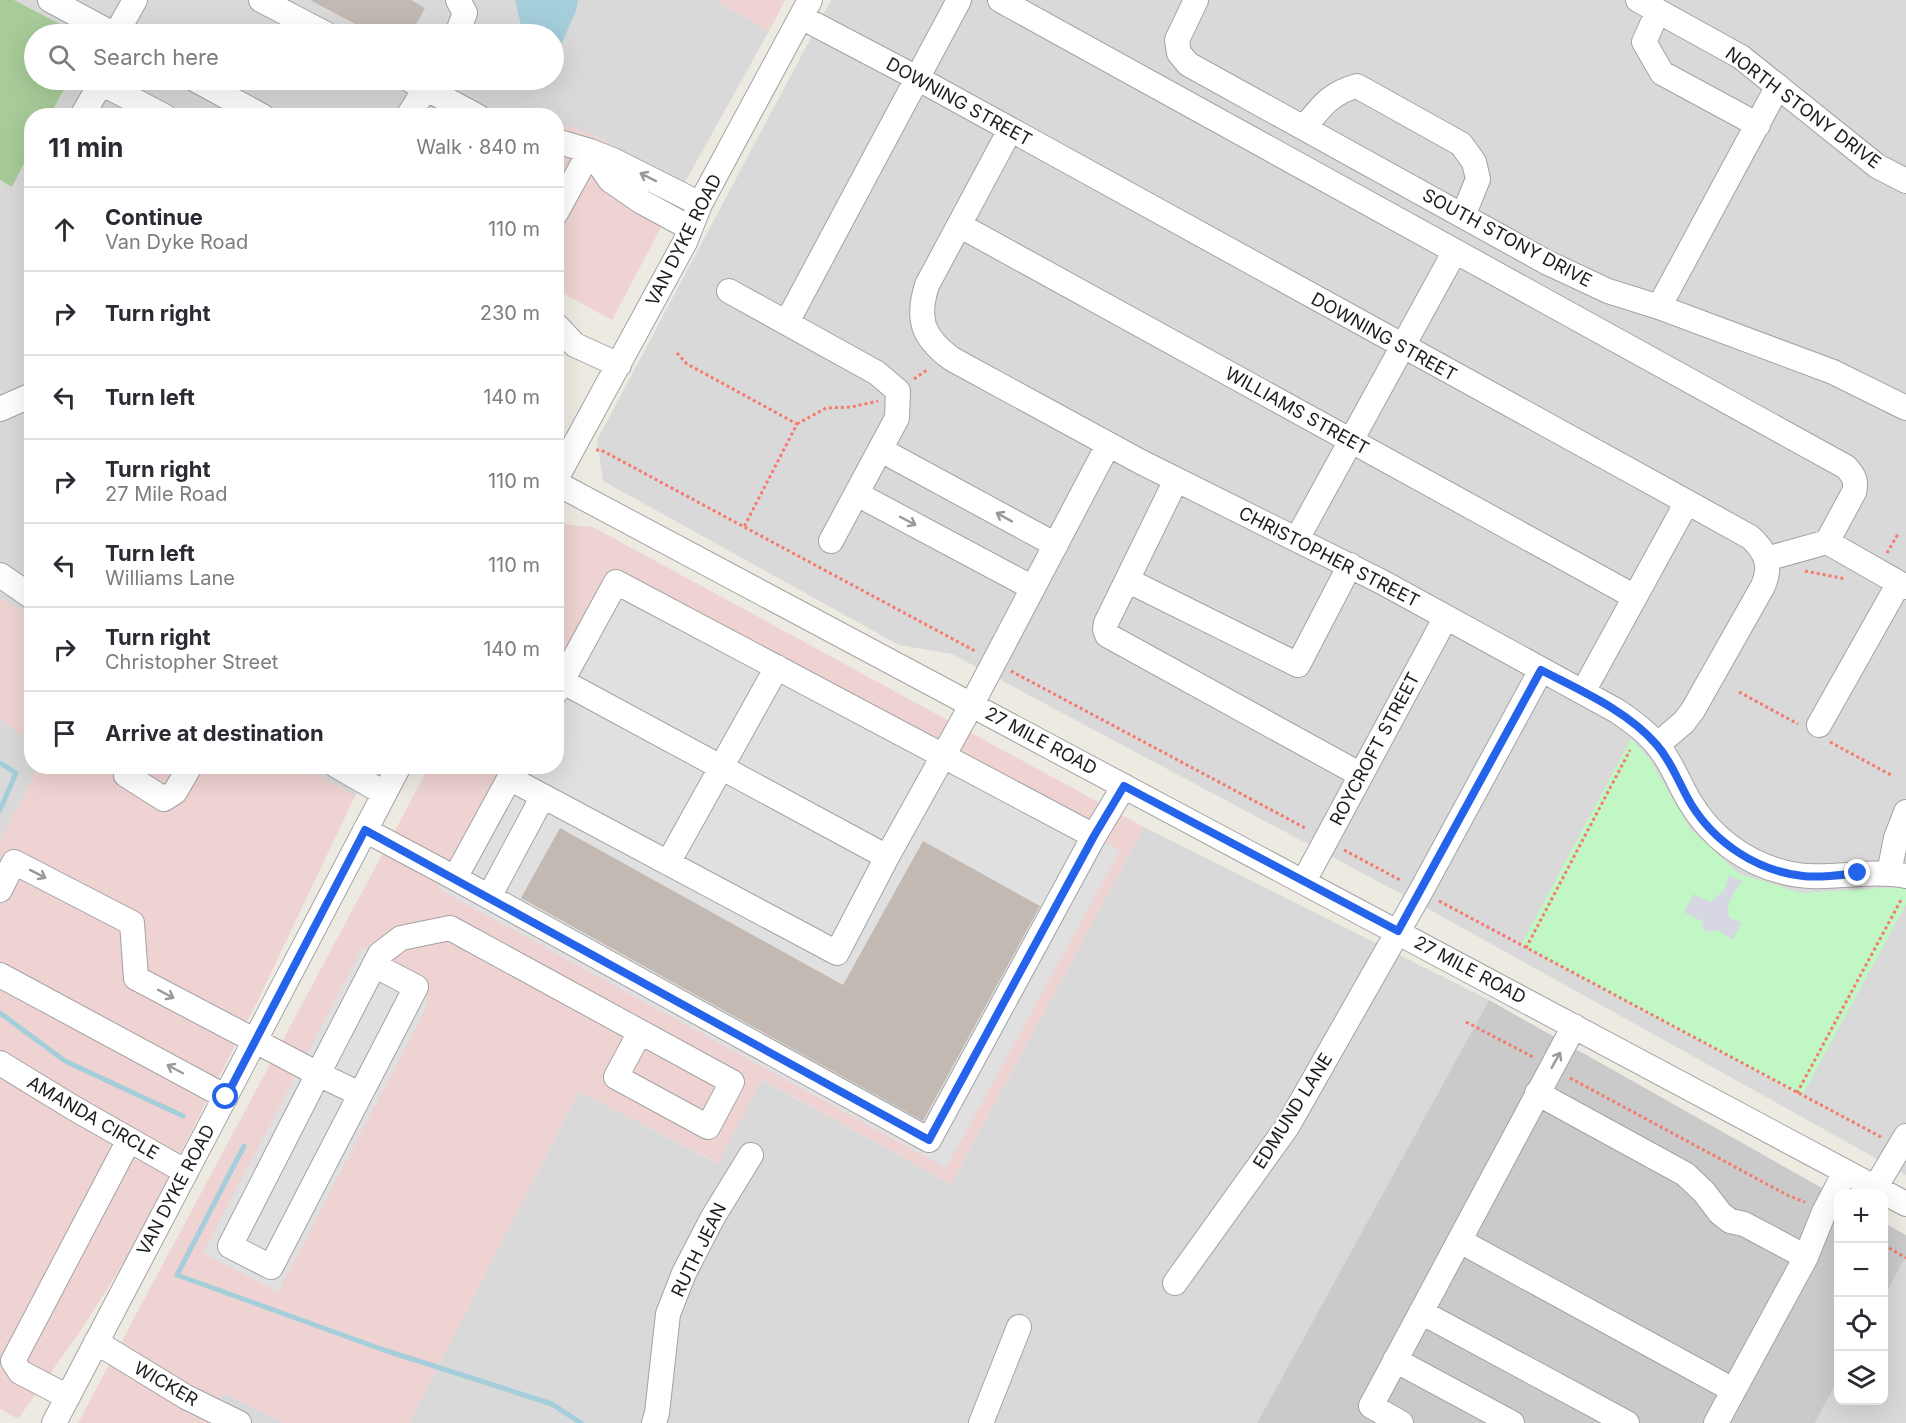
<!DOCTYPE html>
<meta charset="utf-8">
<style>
:root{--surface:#fff;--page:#f7f7f7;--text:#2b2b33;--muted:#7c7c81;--line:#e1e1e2}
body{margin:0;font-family:Inter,sans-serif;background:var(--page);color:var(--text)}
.controls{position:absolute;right:18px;bottom:18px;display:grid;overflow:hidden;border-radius:12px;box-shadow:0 6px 24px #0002}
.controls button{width:54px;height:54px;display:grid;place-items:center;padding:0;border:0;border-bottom:2px solid var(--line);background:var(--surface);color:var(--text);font:30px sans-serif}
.stop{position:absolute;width:18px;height:18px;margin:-14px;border:4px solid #2563eb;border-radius:50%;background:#fff}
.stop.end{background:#2563eb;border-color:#fff;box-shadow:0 2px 6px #0008}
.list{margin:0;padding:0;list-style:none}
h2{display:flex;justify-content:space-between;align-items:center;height:78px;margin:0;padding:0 24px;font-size:26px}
h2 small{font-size:20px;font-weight:400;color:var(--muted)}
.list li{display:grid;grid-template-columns:39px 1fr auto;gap:18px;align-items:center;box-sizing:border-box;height:84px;padding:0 24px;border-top:2px solid var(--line)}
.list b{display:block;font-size:22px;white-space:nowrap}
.list p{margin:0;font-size:20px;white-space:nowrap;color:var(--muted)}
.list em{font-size:20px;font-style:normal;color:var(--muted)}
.icon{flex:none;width:33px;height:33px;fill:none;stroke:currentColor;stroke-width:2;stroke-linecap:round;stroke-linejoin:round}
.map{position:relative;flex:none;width:1906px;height:1423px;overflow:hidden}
.search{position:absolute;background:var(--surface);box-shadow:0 6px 24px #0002;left:24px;top:24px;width:540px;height:66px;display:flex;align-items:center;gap:15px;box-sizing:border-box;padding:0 21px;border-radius:33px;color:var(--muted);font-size:22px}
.panel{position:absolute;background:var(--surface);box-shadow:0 6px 24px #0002;left:24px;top:108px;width:540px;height:666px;border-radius:24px}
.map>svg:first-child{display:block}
.residential{fill:#dad9d9}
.commercial{fill:#eed3d2}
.religious{fill:#cacaca}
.forest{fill:#a7cc98}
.park{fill:#c0f7c4}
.parking{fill:#e0e0e0}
.plaza{fill:#d7d7e3}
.water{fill:#a4ceda}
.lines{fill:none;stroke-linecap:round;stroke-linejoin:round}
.stream{stroke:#a4ceda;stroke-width:5}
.building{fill:#c2b9b2}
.minor-casing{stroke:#a3a3a3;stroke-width:26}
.path{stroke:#f5796c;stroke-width:3;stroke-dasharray:3 3;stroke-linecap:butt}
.minor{stroke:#fff;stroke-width:24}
.oneway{stroke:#999}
.route{stroke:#2563eb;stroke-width:8}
.labels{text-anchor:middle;stroke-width:5;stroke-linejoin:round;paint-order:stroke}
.street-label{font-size:18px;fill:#1c1c1c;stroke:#fff}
</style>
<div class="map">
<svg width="1906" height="1423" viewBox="0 0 1906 1423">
<rect width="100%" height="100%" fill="#edeae2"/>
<path class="residential" d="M14 0H715L769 31 684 184 594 135 557 123 556 116 534 115 514 109 510 116 50 115 69 80H554V34H79Z
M831 0H1906V1175L1407 897 952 654 899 645 603 481 597 440Z
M31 150V615L0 598V180L12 187Z
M0 719 31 743 32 766 39 767 0 841Z
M303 767H371L355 796Z
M1144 827 1489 1000 1257 1423H409L579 1091 717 1163 761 1079 951 1184Z
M1906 1256V1423H1815L1838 1379V1400H1884V1297Z
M224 1393 284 1423H208Z"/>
<path class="commercial" d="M715 0H785L769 31Z
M557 123 594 135 684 184 612 320 557 290Z
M561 524 593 527 1144 827 951 1184 762 1079 718 1163 579 1091 409 1423H284L224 1393 208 1423H78L429 767 556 766V532Z
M0 598 31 615V743L0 719Z
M39 767H303L355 796 260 996 129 1254 83 1327 18 1419 0 1409V841Z"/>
<path class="religious" d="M1489 1000 1838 1197V1379L1815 1423H1257Z
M1884 1223 1906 1235V1256L1884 1297Z"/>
<path class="forest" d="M0 0H14L79 34H34V80H69L50 115 32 116 31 150 12 187 0 180Z"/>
<path class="park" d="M1631 739 1650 760 1690 829 1739 874 1801 893 1900 887 1906 890V904L1802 1096 1521 945Z"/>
<path class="parking" d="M611 571 1120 851 946 1168 437 888 504 767 556 766 557 670Z
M363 947 424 979 427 1006 278 1292 203 1253Z"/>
<path class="plaza" d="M1729 875 1743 882 1733 893 1728 906 1729 917 1741 923 1733 940 1717 930 1708 932 1703 928V922L1684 912 1694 894 1711 902 1725 889Z"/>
<path class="water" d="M515 0H578L576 11 554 60V34H520L522 29Z"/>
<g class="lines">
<path class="stream" d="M0 763 16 773 0 810
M0 1013 65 1061 183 1116
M244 1146 177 1275 381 1349 552 1404 581 1423"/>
</g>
<path class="building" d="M310 0H411L425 8 411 34H374Z
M560 828 843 985 923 841 1040 906 923 1121 521 898Z"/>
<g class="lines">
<g class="minor-casing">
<path id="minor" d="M50 0 113 34
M261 0 326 34
M1000 0 1846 467C1854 476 1857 481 1854 492L1827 542
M1196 0 1177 40 1179 53 1188 64 1548 263 1608 291 1659 307 1833 372 1906 408
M1638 0 1741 57 1877 166 1906 181
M1658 11 1644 42 1662 73 1758 125
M801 17 917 78 1687 502 1750 537C1766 551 1772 566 1763 586L1693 710 1684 722 1657 745
M116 34 135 0
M457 34 465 13 458 0
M196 80 262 116
M410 80 477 116
M82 116 101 83 164 116
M408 116 431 80
M1304 128C1321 107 1330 93 1357 86L1461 144 1474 162 1478 179 1463 216
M1010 130 927 285C916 320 923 338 952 359L1141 462 1382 582 1617 711C1632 721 1647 732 1658 746 1672 763 1679 784 1690 802 1711 837 1744 862 1783 872 1823 883 1865 868 1906 876
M556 141 590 151 556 213
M959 225 1635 597
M690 228 642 202 610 180 590 151 613 160 700 204
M729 291 877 373 898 391 897 418 831 541
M1659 307 1778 86
M787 322 959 0
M556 325 575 345 619 365
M0 409 32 395
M881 450 1056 545
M556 479 685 242 700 204 810 0
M1176 480 1106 623 1105 629 1107 635 1361 775
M556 483 1906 1204
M857 494 1033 588
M1297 539 1455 251
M1766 559 1827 542 1906 587
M0 575 32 597
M1127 580 1298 665 1350 565
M556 678 887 857 972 704 1108 445
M1583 692 1687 502
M1819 725 1899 583
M127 766 126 775 164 799 175 792 190 766
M337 766 384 793
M516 766 455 878 929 1140 1094 836 616 582 556 692
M509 778 837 953 887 857
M365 830 455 878
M1094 836 1124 786
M668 863 777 667
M1889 873 1896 838 1906 812
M1304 881 1446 617
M0 890 14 862 132 923 136 978 318 1074 380 954 401 938 450 928 732 1082 708 1127 616 1077 640 1032
M489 897 543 796
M0 975 226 1097
M0 1063 72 1107 186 1172
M1537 1093 1685 1174 1704 1192 1720 1213 1730 1221 1744 1224 1806 1257
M360 1094 318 1074 230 1246 271 1267 416 987 374 965
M1875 1188 1906 1136
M1460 1241 1733 1390
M1175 1283 1287 1127 1421 891 1541 670
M1421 1312 1627 1423
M96 1342 186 1397 239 1423
M1395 1360 1512 1423
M68 1397 20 1372 13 1361 129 1140
M54 1423 399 766
M654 1423 657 1413 668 1314 684 1273 713 1217 751 1155
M981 1423 1019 1327
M1401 1423 1371 1406 1574 1026
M1716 1423 1806 1257 1824 1212 1845 1172"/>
</g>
<path class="path" d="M677 353 687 364 797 424 744 527
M914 379 927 370
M797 424 826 408 851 407 878 401
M596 450H601L977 652
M1887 553 1898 534
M1805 571 1846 579
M1011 671 1307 829
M1739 692 1798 724
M1830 742 1891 775
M1344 850 1402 881
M1439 901 1881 1137
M1526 948 1630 750
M1466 1022 1533 1057
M1570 1078 1789 1196 1805 1202
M1797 1093 1901 900
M1884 1245 1906 1258"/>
<use href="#minor" class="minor"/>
</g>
<defs><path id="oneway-shaft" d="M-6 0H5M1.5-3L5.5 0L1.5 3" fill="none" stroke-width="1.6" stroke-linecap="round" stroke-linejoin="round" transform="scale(1.5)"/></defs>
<g class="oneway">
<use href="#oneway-shaft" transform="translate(648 177) rotate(-153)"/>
<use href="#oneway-shaft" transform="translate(1004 517) rotate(-151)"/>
<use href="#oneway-shaft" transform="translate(908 521) rotate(28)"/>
<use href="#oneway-shaft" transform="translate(38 874) rotate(27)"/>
<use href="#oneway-shaft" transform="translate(166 994) rotate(28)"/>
<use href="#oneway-shaft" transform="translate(1556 1060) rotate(-61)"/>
<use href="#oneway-shaft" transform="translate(175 1069) rotate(-152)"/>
</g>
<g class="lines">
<path class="route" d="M226 1097 365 830 929 1140 1094 836 1124 786 1398 931 1541 670C1581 691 1626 710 1656 744 1672 762 1679 784 1691 804 1715 843 1757 871 1803 876 1821 878 1840 875 1858 873"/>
</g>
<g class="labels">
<g class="street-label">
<text transform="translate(959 102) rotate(29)" y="6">DOWNING STREET</text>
<text transform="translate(1803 108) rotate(37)" y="6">NORTH STONY DRIVE</text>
<text transform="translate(1507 238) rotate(28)" y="6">SOUTH STONY DRIVE</text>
<text transform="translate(684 240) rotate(-63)" y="6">VAN DYKE ROAD</text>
<text transform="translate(1384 337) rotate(29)" y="6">DOWNING STREET</text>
<text transform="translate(1297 411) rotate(29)" y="6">WILLIAMS STREET</text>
<text transform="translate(1329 557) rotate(27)" y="6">CHRISTOPHER STREET</text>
<text transform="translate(1041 741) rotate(28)" y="6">27 MILE ROAD</text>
<text transform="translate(1375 749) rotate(-62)" y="6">ROYCROFT STREET</text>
<text transform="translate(1470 970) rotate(28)" y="6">27 MILE ROAD</text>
<text transform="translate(1293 1111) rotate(-58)" y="6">EDMUND LANE</text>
<text transform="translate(93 1118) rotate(30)" y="6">AMANDA CIRCLE</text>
<text transform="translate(176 1190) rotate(-62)" y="6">VAN DYKE ROAD</text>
<text transform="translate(699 1250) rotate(-64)" y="6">RUTH JEAN</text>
<text transform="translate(166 1384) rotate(30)" y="6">WICKER</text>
</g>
</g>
</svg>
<div class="controls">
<button>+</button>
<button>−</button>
<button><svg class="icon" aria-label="locate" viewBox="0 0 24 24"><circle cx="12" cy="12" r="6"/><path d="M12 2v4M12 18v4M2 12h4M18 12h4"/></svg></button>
<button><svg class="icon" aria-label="layers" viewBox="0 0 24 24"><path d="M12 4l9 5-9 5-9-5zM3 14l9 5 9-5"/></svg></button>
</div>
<div class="stop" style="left:226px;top:1097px"></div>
<div class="stop end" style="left:1858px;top:873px"></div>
<div class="search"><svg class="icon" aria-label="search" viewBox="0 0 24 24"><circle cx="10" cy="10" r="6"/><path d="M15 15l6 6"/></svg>Search here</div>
<section class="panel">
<h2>11 min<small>Walk · 840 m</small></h2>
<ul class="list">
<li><svg class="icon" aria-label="ahead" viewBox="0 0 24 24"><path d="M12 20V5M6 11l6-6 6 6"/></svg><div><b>Continue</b><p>Van Dyke Road</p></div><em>110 m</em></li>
<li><svg class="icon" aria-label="right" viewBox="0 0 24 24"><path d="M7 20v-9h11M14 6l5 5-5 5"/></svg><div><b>Turn right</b></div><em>230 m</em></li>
<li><svg class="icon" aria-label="left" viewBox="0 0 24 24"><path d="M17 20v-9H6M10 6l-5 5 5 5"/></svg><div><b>Turn left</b></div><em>140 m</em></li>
<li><svg class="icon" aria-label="right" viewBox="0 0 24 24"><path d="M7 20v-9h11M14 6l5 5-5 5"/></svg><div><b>Turn right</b><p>27 Mile Road</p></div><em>110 m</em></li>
<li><svg class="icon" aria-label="left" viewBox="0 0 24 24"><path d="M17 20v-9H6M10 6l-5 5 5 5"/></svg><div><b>Turn left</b><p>Williams Lane</p></div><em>110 m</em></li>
<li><svg class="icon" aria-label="right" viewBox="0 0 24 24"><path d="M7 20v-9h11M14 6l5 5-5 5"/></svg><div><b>Turn right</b><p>Christopher Street</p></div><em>140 m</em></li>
<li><svg class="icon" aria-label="arrive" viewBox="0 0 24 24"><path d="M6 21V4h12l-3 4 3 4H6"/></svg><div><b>Arrive at destination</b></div></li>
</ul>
</section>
</div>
